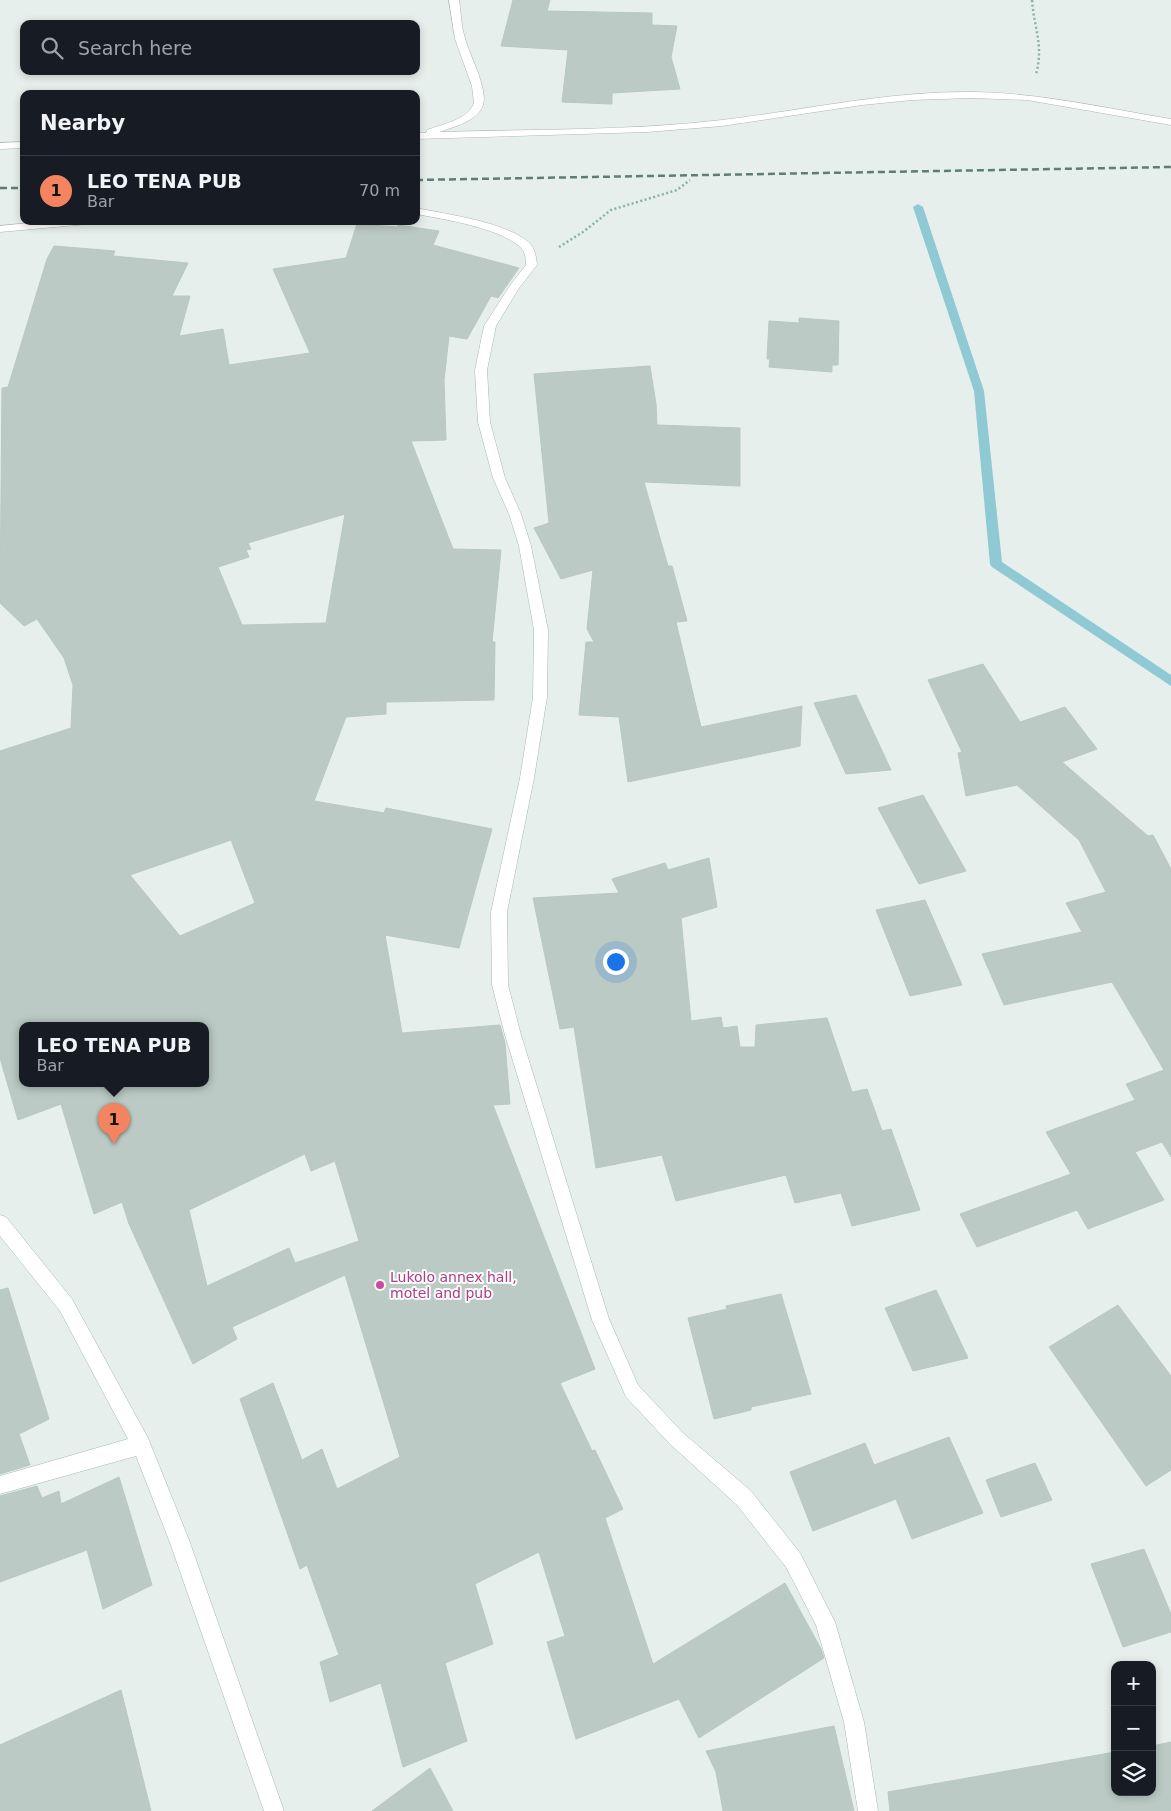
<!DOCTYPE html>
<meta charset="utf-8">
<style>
:root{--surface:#171b24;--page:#20242c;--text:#f1f3f6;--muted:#9ea1a6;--line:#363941;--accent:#f4845f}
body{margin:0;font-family:"DejaVu Sans",sans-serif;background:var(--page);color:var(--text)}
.controls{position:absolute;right:15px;bottom:15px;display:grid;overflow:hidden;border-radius:10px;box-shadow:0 2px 8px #0003}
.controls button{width:45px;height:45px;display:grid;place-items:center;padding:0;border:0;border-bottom:1px solid var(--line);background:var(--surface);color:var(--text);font:25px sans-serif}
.you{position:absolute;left:615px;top:961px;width:18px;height:18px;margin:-12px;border:4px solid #fff;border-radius:50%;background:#1a73e8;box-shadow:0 0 0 8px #1a73e833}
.badge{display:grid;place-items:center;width:32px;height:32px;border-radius:50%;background:var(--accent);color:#111;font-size:16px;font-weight:700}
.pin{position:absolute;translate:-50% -41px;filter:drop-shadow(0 1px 2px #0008)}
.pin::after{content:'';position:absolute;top:26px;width:18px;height:15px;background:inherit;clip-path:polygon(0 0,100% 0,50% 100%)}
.popup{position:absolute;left:19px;top:1022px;width:190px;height:65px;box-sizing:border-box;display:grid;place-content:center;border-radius:10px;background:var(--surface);filter:drop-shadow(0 1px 4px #0005);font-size:16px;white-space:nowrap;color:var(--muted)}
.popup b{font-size:19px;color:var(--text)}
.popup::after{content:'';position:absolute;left:50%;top:100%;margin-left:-10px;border:10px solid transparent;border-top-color:var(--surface)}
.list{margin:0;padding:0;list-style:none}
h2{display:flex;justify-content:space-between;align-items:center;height:65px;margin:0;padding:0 20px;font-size:21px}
h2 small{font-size:16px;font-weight:400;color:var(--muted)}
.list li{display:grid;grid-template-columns:32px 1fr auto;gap:15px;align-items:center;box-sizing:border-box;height:70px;padding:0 20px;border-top:1px solid var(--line)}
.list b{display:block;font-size:19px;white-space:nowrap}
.list p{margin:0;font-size:16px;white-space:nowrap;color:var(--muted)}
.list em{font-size:16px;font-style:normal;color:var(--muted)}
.icon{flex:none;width:28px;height:28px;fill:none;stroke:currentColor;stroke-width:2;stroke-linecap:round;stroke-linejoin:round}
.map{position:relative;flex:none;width:1171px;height:1811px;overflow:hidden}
.search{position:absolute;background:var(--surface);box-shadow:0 2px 8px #0003;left:20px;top:20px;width:400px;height:55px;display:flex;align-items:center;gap:12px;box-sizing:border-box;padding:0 18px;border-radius:10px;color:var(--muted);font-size:19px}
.panel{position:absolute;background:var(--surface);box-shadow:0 2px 8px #0003;left:20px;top:90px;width:400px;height:135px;border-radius:10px}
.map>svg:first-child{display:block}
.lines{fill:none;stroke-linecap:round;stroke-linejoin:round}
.stream{fill:#8ec9d4;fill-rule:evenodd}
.building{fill:#bbcac4;stroke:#b8c9c2;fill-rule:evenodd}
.minor-casing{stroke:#a8b8b2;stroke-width:1}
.path{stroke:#86b3a5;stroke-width:2.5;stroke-dasharray:2 2.5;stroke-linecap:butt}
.minor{fill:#fff;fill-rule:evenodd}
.rail{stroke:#5f7d75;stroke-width:2.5;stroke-dasharray:7 4;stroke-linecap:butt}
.hotel-dot{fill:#d1479c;stroke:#f7fbf9;stroke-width:2}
.labels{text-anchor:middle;stroke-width:4;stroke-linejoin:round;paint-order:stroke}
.hotel-label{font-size:14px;fill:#b23c85;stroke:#f7fbf9;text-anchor:start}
</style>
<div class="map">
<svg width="1171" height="1811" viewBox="0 0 1171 1811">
<rect width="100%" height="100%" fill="#e6efeb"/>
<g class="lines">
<path class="stream" d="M918 204 923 207 984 391 1002 562 1171 675V686L992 567 990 564 974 391 913 207Z"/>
</g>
<path class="building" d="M513 0H550L547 11 652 13V25L677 26 671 57 680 89 612 93V104L562 102 568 50 501 46Z
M357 224 397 227 398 225 439 231 433 245 519 268 498 298 491 296 467 339 449 336 444 380 446 440 411 441 453 549 501 550 492 642H495L494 700 386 702V714L346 717 314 801 384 813 386 808 492 829 459 948 385 935 402 1033 500 1025 505 1043 510 1104 493 1105 595 1369 560 1383 592 1451 595 1450 623 1509 605 1518 653 1664 785 1583 821 1649 824 1658 699 1738 679 1699 576 1739 547 1642 565 1636 539 1552 475 1584 493 1644 445 1663 467 1741 403 1767 381 1683 330 1702 320 1662 339 1655 307 1565 300 1569 240 1399 273 1383 302 1460 322 1449 337 1489 400 1457 345 1275 232 1327 237 1339 193 1364 129 1224 122 1202 94 1214 61 1104 18 1120 0 1058V751L71 728 73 685 64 658 37 619 24 626 0 603 2 388 8 387 47 259 54 246 115 251 113 256 188 263 172 296H190L179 336 223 329 229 365 310 353 273 269 346 258ZM345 514 326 623 242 625 218 567 249 557 246 550 251 549 248 543ZM231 840 255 903 180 936 130 875ZM23 1025H205V1083H23ZM305 1154 311 1171 335 1161 359 1241 295 1263 289 1248 207 1286 189 1210Z
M799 318 839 321 838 365H832V372L769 367 770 359H767L769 321 799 323Z
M650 366 656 404 657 425 740 428V486L644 482 668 566H672L687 621 676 622 701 727 802 706 800 746 628 782 619 717 579 715 586 642H594L587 629 593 570 561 579 534 528 549 523 534 374Z
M983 664 1020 722 1065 707 1097 749 1062 762 1148 836 1153 835 1171 869V1157L1162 1142 1135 1152 1164 1200 1088 1229 1077 1210 977 1247 960 1214 1071 1174 1046 1132 1135 1100 1126 1084 1164 1070 1112 982 1004 1005 982 954 1082 932 1066 903 1106 892 1079 840 1017 785 966 796 958 753 962 752 928 680Z
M856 695 864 712 891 770 846 774 814 703Z
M923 795 966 871 919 884 878 808Z
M709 858 717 907 681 918 691 1021 721 1017 723 1028 737 1026 740 1047H755L756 1025 827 1018 852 1092 867 1089 882 1131 891 1129 920 1210 852 1226 841 1193 795 1203 786 1175 676 1201 662 1155 596 1168 574 1027 560 1029 533 898 619 893 612 879 665 863 668 870Z
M925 900 962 985 910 996 876 910Z
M8 1288 49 1419 19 1434 30 1465 0 1474V1290Z
M936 1290 968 1358 913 1371 885 1308Z
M781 1294 811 1394 751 1407V1410L714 1419 688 1318 727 1309 726 1306Z
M1118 1305 1171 1376V1470L1146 1486 1049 1347Z
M949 1437 983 1513 912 1539 896 1499 813 1531 790 1472 865 1443 874 1465Z
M1035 1463 1052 1500 1001 1517 986 1480Z
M119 1477 152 1585 103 1609 87 1550 0 1582V1496L37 1486 42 1498 59 1491 61 1504Z
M1144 1549 1171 1614V1632L1123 1647 1091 1564Z
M121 1690 151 1811H0V1745Z
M834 1726 854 1811H723L716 1772 706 1751Z
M1171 1742V1811H890L888 1792 1115 1752V1792H1152V1746Z
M430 1768 453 1811H372Z"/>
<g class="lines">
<g class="minor-casing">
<path id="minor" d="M449 0H459C461 13 461 26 465 38 469 56 493 95 480 111 471 123 453 127 439 132 533 129 629 131 722 120 806 110 888 91 973 92 1040 93 1105 108 1171 119V125L1027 100 972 98 912 100 862 105 722 126 647 132 416 139V133H426L427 130C442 124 468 120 474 103L472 86 455 39Z
M24 142V148L0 149V143Z
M416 208C446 214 504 222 527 241 535 247 536 256 537 265L519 288 496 326 487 370 490 422 505 478 521 514 531 546 548 630 547 697 534 778 507 912 508 985 521 1035 609 1319 638 1385 682 1432 751 1491 800 1553 835 1622 864 1722 878 1811H858L844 1722 816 1625 786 1567 737 1505 670 1444 626 1397 592 1320 505 1035 492 985 491 912 520 778 533 697 534 630 519 546 509 514 493 478 478 422 475 370 484 326 511 284 526 265C526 258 525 251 520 247 500 228 443 219 416 214Z
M49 221H93L88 224 0 232V226Z
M0 1215 6 1217 72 1299 148 1438 189 1540 284 1811H264L169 1540 136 1456 0 1494V1476L128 1439 60 1311 0 1236Z"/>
</g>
<path class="path" d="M1032 0C1034 28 1044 46 1036 74
M559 247 583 232 611 210 677 190 690 180"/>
<use href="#minor" class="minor"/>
<path class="rail" d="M416 180 1171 167
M0 188H24"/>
</g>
<circle class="hotel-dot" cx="380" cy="1285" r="5"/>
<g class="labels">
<g class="hotel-label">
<text x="390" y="1282">Lukolo annex hall,<tspan x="390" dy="16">motel and pub</tspan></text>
</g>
</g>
</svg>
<div class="controls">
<button>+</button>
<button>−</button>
<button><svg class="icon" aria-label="layers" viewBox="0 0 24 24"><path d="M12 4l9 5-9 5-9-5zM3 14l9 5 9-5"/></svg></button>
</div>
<div class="you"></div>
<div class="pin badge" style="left:114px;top:1144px">1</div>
<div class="popup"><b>LEO TENA PUB</b>Bar</div>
<div class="search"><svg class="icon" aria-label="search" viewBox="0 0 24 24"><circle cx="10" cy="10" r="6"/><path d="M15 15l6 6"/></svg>Search here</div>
<section class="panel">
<h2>Nearby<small></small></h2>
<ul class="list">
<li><span class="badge">1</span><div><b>LEO TENA PUB</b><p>Bar</p></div><em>70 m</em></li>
</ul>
</section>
</div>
